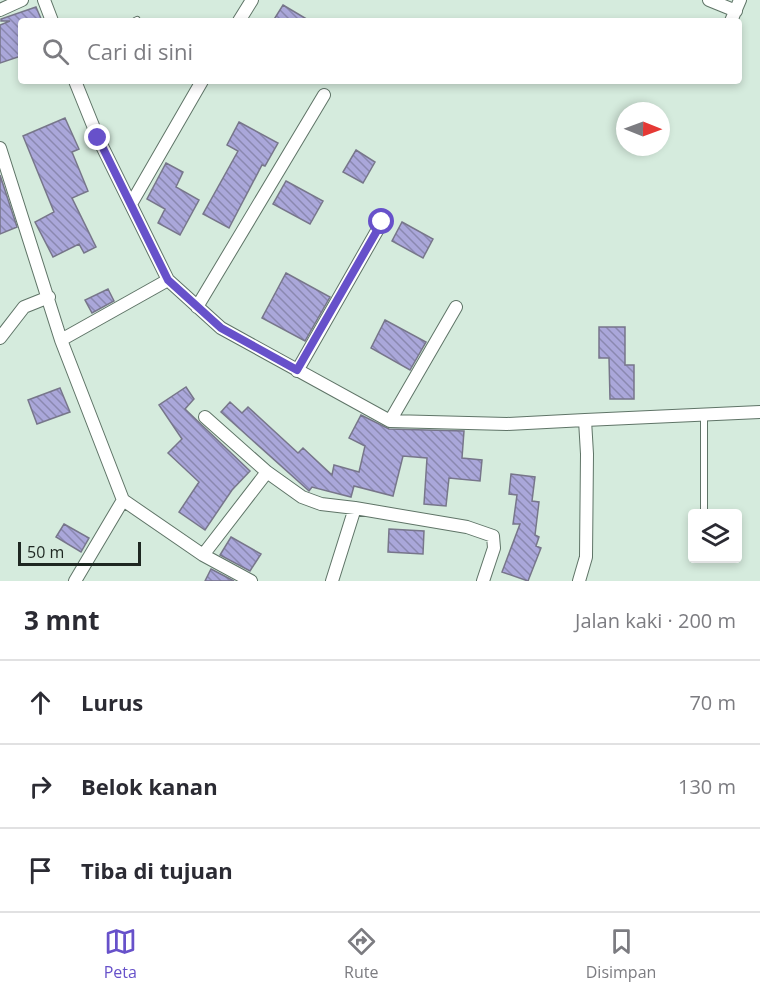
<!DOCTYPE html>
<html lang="id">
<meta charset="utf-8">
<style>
:root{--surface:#fff;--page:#f7f7f7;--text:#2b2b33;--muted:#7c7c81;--line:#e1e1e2;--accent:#6751ca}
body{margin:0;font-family:"Open Sans",sans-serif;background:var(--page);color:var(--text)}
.controls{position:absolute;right:18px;bottom:18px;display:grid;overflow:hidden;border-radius:6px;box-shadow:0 3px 9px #0003}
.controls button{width:54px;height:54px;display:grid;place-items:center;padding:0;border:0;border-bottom:2px solid var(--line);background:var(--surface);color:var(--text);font:30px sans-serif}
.compass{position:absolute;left:616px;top:102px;width:54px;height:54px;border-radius:50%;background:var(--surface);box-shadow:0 3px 9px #0003;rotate:91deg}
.scale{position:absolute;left:18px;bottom:15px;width:123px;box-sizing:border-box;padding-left:6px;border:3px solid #1e2721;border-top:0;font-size:16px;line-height:21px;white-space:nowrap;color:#1e2721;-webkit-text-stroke:4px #d5ebdd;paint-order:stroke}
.stop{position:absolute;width:18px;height:18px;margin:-14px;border:4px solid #6751ca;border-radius:50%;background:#fff}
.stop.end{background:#6751ca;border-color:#fff;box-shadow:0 2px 6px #0008}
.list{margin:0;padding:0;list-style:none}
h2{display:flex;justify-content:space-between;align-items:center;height:78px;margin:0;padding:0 24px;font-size:26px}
h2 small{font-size:20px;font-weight:400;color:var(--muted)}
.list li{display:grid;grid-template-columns:39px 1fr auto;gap:18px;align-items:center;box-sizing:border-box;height:84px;padding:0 24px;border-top:2px solid var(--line)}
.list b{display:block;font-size:22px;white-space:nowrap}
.list em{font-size:20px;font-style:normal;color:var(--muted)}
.icon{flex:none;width:33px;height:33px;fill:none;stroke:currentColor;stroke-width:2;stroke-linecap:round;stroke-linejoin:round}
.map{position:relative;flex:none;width:760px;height:581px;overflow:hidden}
.search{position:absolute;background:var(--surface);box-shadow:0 3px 9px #0003;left:18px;right:18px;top:18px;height:66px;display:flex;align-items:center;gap:15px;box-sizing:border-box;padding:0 21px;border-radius:6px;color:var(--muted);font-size:22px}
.sheet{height:330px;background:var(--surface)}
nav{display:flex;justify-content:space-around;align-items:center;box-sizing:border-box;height:84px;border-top:2px solid var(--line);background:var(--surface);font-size:16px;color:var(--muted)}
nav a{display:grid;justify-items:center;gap:3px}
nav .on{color:var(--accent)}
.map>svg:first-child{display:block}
.building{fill:url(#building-back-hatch);stroke:#77768a;stroke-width:1.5}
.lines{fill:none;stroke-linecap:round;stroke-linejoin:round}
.service-casing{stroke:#5f7467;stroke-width:8}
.minor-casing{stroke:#5f7467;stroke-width:14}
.service{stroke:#fff;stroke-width:6}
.minor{stroke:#fff;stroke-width:12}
.route{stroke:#6751ca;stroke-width:8}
</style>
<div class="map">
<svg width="760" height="581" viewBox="0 0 760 581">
<defs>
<pattern id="building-back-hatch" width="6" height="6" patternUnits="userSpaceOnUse" patternTransform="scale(1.5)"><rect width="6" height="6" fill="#aaa7da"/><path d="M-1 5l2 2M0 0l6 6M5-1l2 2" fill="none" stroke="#8a88b0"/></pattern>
</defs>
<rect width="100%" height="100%" fill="#d5ebdd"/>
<path class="building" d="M283 5 310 21H273Z
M36 7 42 21H21V56L0 63V25L10 21H1V19Z
M65 118 79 149 72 152 88 191 72 198 96 247 84 253 79 244 53 257 35 222 54 212 23 136Z
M239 122 278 143 265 166 262 165 229 228 203 214 238 151 227 145Z
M356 150 375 162 363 183 343 172Z
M166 163 183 172 176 187 199 200 180 235 158 223 165 209 147 199Z
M0 175 17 227 0 234Z
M286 181 323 201 310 224 273 204Z
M402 222 433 239 423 258 392 241Z
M286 273 330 297 305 341 262 318Z
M108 289 114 301 92 313 85 300Z
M385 320 426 342 410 370 371 348Z
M599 327H625V365H634V399H610L609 358H599Z
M186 387 194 399 185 409 250 471 232 490 205 530 179 512 199 482 168 453 182 439 159 405Z
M60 388 70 412 37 424 28 400Z
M230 402 242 413 248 407 298 453 303 448 332 475 334 465 359 472 365 446 349 438 361 415 389 429 464 431 462 458 482 460 480 481 449 478 446 506 424 504 427 458 403 456 393 496 354 486 351 497 312 487 309 491 221 412Z
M511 474 535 477 532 501 539 502 535 535 539 537 536 546 541 548 528 581 502 572 520 524H513L517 495 509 494Z
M64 524 89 538 81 552 56 537Z
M389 529 424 531 423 554 388 552Z
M231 537 261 554 250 571 220 555Z
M211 569 234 581H205Z"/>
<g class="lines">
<g class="service-casing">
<path id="service" d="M135 21 137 20
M704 415V514"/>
</g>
<g class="minor-casing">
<path id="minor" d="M44 0 52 21
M709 0 736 11
M0 10 22 0
M239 21 252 0
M731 21 740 0
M75 81 98 138 168 280 221 328 390 421 507 424 585 420 587 454 586 557 579 581
M0 148 61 340 123 500 203 555 267 472
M131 204 202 81
M197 307 324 95
M0 338 24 307 49 297
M61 340 168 280
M297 371 382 222
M205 417 267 472 302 497 321 504 355 508 467 527 493 536 494 548 483 581
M585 420 760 412
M390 421 456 307
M203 555 251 581
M75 581 123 500
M332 581 355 508"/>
</g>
<use href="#service" class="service"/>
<use href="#minor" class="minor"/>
</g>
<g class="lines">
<path class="route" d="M98 138 168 280 221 328 297 370 382 222"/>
</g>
</svg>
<div class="controls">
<button><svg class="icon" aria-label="layers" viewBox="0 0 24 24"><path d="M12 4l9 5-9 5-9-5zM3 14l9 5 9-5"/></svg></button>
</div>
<svg class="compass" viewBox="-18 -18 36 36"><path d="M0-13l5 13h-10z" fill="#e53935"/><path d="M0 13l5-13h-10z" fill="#7c7c81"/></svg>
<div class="scale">50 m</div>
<div class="stop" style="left:382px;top:222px"></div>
<div class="stop end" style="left:98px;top:138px"></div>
<div class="search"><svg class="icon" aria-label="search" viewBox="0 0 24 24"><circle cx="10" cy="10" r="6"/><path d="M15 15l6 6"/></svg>Cari di sini</div>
</div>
<section class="sheet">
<h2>3 mnt<small>Jalan kaki · 200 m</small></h2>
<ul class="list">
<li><svg class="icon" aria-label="ahead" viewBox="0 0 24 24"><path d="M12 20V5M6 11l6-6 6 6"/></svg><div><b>Lurus</b></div><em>70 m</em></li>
<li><svg class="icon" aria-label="right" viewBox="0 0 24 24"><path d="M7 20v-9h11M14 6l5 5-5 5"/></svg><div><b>Belok kanan</b></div><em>130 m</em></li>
<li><svg class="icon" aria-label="arrive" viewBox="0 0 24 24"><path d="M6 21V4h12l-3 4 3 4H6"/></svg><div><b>Tiba di tujuan</b></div></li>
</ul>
</section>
<nav>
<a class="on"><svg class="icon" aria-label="map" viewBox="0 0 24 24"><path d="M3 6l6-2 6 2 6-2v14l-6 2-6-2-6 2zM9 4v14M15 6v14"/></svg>Peta</a>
<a><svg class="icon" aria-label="directions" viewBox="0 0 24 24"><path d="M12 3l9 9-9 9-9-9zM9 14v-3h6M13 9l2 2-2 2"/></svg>Rute</a>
<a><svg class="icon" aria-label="saved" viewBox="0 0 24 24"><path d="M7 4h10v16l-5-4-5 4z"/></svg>Disimpan</a>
</nav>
